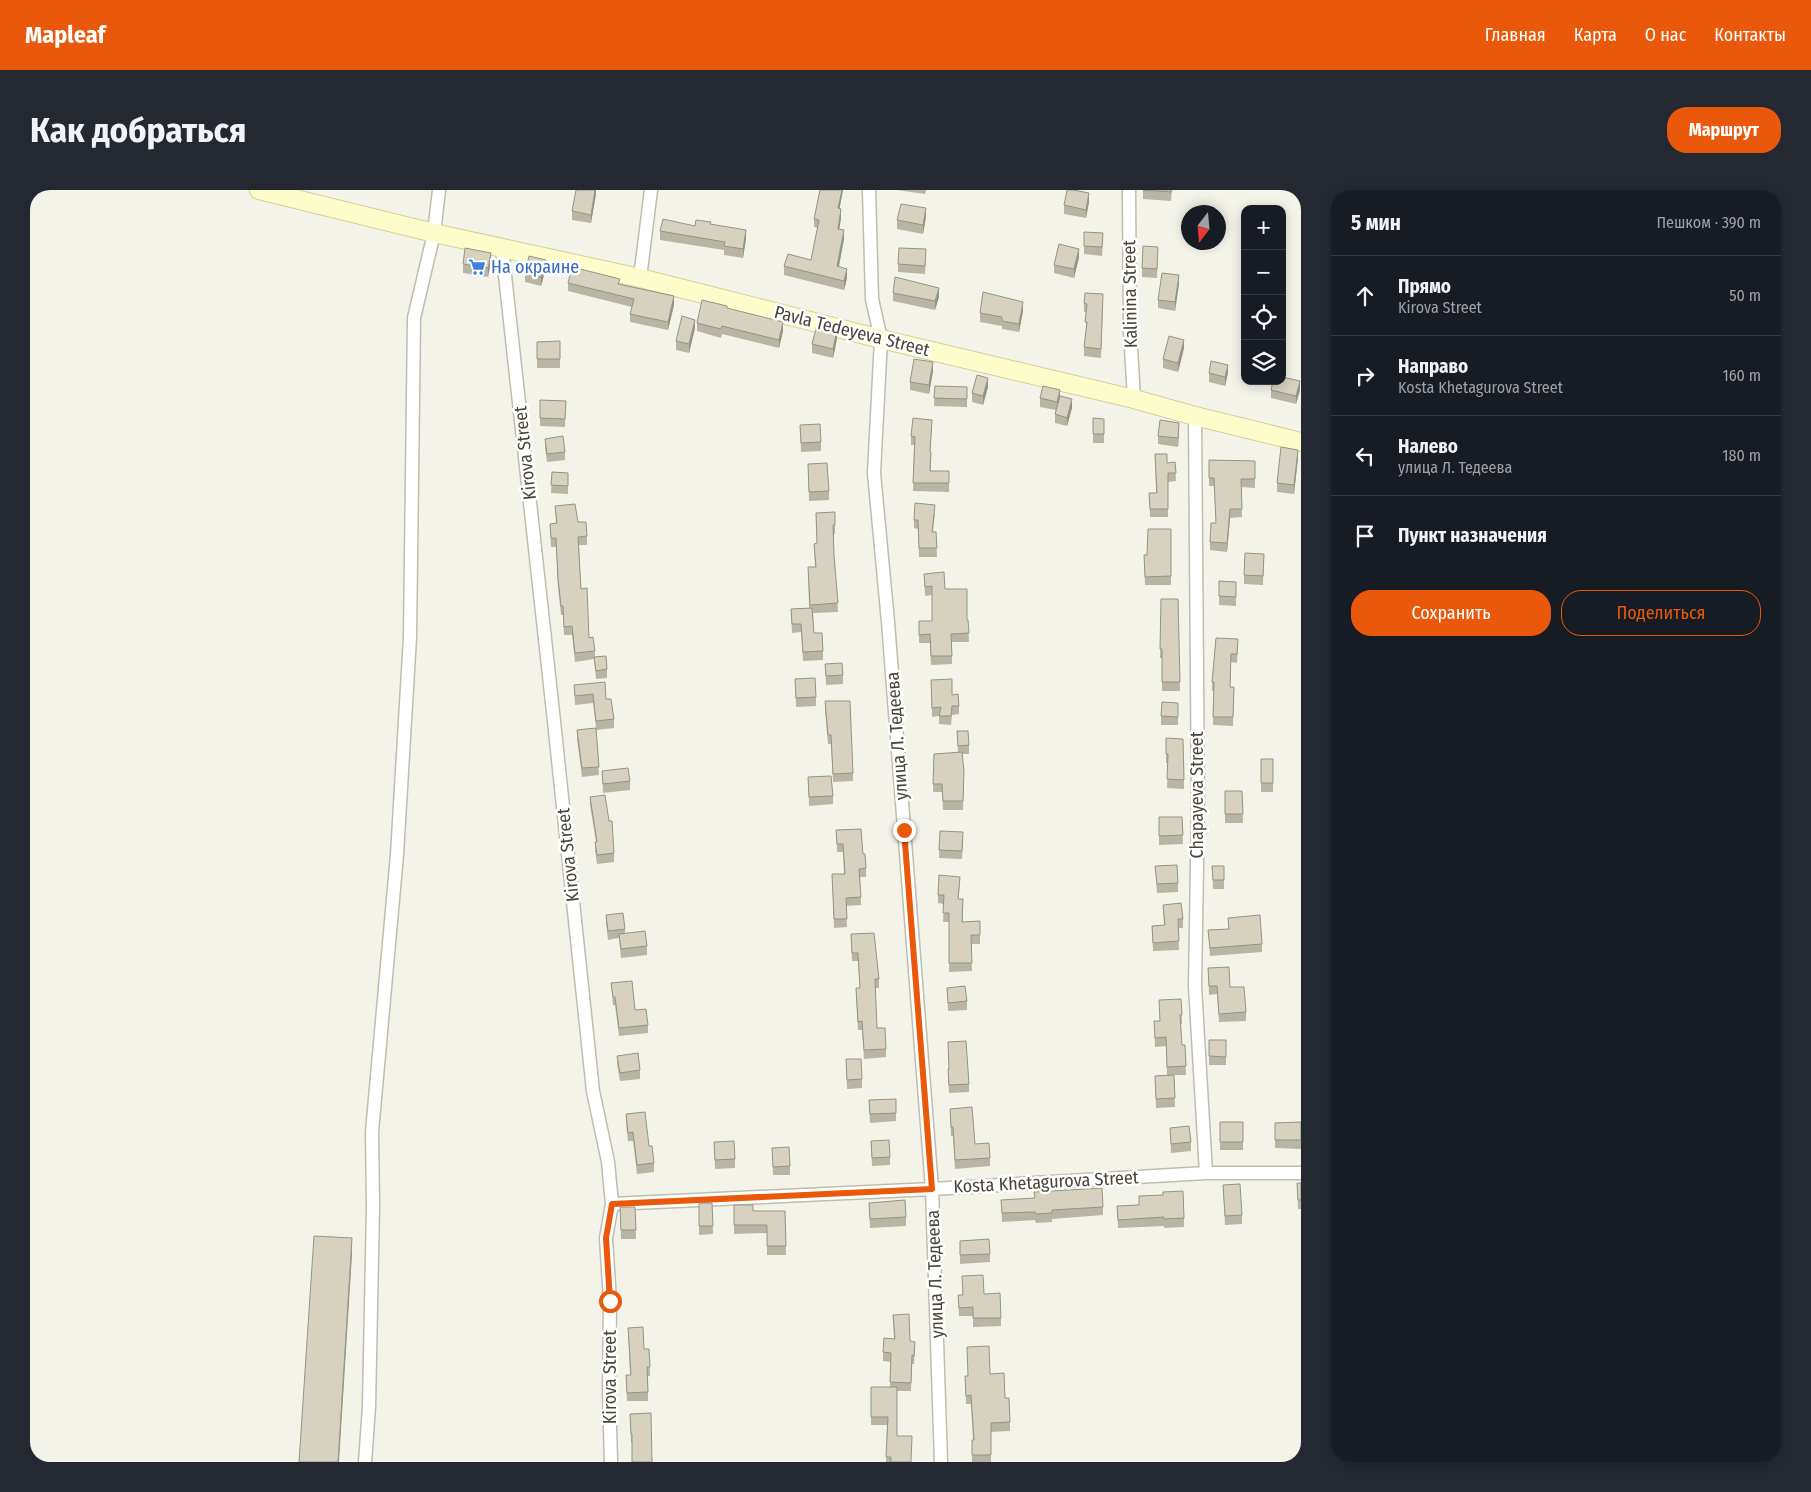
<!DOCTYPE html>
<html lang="ru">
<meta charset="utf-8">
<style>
:root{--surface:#171b24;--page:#242831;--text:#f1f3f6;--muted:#9ea1a6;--line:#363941;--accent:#ea580c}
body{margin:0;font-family:"Fira Sans Condensed",sans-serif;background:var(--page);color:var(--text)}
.controls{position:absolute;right:15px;top:15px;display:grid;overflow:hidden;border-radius:10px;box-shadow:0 2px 12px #0003}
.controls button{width:45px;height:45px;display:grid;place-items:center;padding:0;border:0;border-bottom:1px solid var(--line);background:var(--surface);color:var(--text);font:25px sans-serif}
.compass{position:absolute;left:1151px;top:15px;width:45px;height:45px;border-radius:50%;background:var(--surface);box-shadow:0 2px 12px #0003;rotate:196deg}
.stop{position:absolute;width:15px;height:15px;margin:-11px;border:4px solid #ea580c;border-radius:50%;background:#fff}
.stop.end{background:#ea580c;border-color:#fff;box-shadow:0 1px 5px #0008}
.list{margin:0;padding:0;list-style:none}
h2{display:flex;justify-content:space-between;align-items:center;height:65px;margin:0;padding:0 20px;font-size:21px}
h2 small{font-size:16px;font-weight:400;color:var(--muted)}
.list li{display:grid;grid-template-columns:32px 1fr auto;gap:15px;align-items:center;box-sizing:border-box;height:80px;padding:0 20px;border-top:1px solid var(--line)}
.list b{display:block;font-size:19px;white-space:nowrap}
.list p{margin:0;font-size:16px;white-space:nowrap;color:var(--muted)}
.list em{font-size:16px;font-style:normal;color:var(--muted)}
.actions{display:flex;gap:10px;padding:15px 20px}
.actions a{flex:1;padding:11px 0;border:1px solid var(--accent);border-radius:20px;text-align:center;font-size:18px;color:var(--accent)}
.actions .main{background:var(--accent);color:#fff}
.icon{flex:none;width:28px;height:28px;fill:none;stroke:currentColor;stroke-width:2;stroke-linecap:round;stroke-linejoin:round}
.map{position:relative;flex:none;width:1271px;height:1272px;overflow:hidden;border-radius:20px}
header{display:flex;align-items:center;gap:30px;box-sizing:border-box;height:70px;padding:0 25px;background:var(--accent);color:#fff}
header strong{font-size:24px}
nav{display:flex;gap:28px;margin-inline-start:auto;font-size:18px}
.intro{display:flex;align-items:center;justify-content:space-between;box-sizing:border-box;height:120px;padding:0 30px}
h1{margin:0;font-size:35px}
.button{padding:12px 22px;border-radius:20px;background:var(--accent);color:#fff;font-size:18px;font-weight:700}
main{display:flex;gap:30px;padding:0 30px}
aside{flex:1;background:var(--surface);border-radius:20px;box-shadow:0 2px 12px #0003}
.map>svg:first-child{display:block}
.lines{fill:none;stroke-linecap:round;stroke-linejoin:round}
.street-casing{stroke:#c0bdac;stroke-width:15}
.secondary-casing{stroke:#d3d09b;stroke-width:20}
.street{stroke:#fff;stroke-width:12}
.secondary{stroke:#fdfccb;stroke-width:18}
.wall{fill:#b8b5a4}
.shaded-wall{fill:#969386}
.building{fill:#d6d2bf;stroke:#969386}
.route{stroke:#ea580c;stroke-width:6}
.labels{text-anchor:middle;stroke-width:5;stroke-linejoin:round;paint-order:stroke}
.shop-label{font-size:18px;fill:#366cbe;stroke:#fff;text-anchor:start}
.street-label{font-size:18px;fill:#484538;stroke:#fff}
</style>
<header>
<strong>Mapleaf</strong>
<nav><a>Главная</a><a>Карта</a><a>О нас</a><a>Контакты</a></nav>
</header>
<div class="intro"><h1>Как добраться</h1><a class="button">Маршрут</a></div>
<main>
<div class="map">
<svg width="1271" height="1272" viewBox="0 0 1271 1272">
<rect width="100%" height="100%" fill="#f4f3ea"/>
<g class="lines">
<g class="street-casing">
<path id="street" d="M839 0 842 109 851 149 844 283 858 432 902 999 911 1272
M1099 0 1100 140 1104 209
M472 58 523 522 563 901 578 972 582 1014 576 1048 580 1111 579 1201 581 1272
M610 88 621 0
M1165 226 1168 615 1165 796 1176 983
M582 1014 902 999 1176 983H1271
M335 1272 339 1217 343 1016 342 942 367 665 380 447 384 128 404 43 409 0"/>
</g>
<g class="secondary-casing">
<path id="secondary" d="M229 0 404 43 610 88 851 149 1104 209 1165 226 1271 252"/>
</g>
<use href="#street" class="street"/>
<use href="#secondary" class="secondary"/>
</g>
<path class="wall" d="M566 0V4L561 33 542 30V21Z
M790 0H813L809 19 811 28 809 40 814 49 809 77 817 88 814 100 754 85V76L781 70 788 38 784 37V29Z
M867 0H896L895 4Z
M1113 0H1142L1141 11 1113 9Z
M1059 12 1056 28 1034 24V15Z
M896 27 893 44 867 39V30Z
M681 34 716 49 713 68 694 65V60L630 50V41Z
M1073 52 1072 66 1054 64V56Z
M1128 65 1127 88 1112 87V78Z
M1049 67 1044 88 1024 83V75Z
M896 68 895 84 868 82V74Z
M461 71 458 87 433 83V74Z
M516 78 511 96 495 92V84Z
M538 93 590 94 644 115 638 140 600 132V124L602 117 538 101Z
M1149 94 1145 121 1128 118V110Z
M863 103 909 107 905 120 863 111Z
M1054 113H1073L1071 168 1054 166V157L1056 140V122H1054Z
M697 118 753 141 749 158 692 144 691 148 667 141V133Z
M993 121 989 142 972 139V136L950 132V123Z
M665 138 659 163 646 160V151Z
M807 149 803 168 782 163V154Z
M530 151V178H507V152Z
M1154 158 1148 182 1133 178V169Z
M903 181 899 204 880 200V192Z
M1179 183H1198L1195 196 1179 192Z
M905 196 937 197V217L904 216Z
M958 197 953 215 942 212V203Z
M1241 200H1270L1266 214 1241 208Z
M1010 208 1030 209 1042 218 1037 236 1025 233V224L1026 220 1010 217Z
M510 210 536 211 535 237 510 236Z
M1063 228 1074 229V253H1063Z
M770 235 791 252V261L771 262Z
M902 238 900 262 901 281H919V302L883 301 884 255H881V246Z
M1149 241 1148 257 1128 254V246Z
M515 249 535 262V270L517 272 515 257Z
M1125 264 1137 273 1145 272 1146 291 1138 292V327H1120L1119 303H1126Z
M1268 268 1264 304 1247 302V293Z
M1179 270 1225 271V298L1211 297 1212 327 1200 328 1197 362 1180 360V352L1186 333 1184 296H1179Z
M778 274 799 301V310L779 311Z
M522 282 538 283V304L521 303Z
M525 316 548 332 557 346V355H549L551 399 559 448 565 461V467L577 479V488L566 489 564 469 545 472 542 445H534L533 425H531L528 397 526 357H521L520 334 526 333Z
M786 323 805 335V344H804V365L808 422 783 423 784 443 793 461V470L773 471 771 442 762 443 761 419 779 418 778 377H785L784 354 787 353Z
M905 323 903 342H906L907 367H889L888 339 884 338V330Z
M1141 339V395H1115L1114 365H1117Z
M1234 364 1233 395 1214 394V385Z
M894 384 915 399 937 430H938L939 452H922V474L901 475 900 453H889V431H902V405L895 406Z
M1189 391 1206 392V416L1189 415Z
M1131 409H1148L1150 501H1132V468H1130Z
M1186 448 1208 458 1207 473 1201 472 1200 497H1204L1203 536 1183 535 1184 501H1182V492Z
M795 474 813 485V494L796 495Z
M765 489 786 507V516L766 517Z
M901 490 922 505 929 516V524L922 525 921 535 909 534V526L902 527Z
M544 495 576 509 584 529V538L566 540 569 585 552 587 547 549V540L566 538 563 513 545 515Z
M795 511 823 583V591L803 592 801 554H798L795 520Z
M1148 513V535H1131V526Z
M927 541 939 555V564H932L934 581 933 620H913L912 602H903L904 564 928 563Z
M1136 548 1154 590V599L1137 598 1138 573H1136Z
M1231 569H1243V602H1231Z
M572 581 600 591V600L573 603Z
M778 587 803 606V614L779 616Z
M1195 601H1212L1213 633H1195Z
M560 607 579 631 584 663V672L567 674 565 660V652H566L560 615Z
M1129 627H1152L1153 654 1129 655Z
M806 640 833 664 836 678V687H830L831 715 816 716 817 737 804 738 802 684H814L813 662H807Z
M910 641 933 651 932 669 909 668Z
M1125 676 1148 693V702L1127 703Z
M1182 676H1194V699H1183Z
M930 695 928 709 933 718V732L950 731V754H941L942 781 919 782V732H913L914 714 908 713V705Z
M1133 715 1153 729V738H1148L1149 760 1123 761 1122 736 1134 735Z
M576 725 595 739V744L617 756V765L591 768 589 748 578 750 576 733Z
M1198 728 1232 754V762L1180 766 1178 740 1198 739Z
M821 744 849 789V798H845L847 838 856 859V867L834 869 832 840H828L826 806 830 798 828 771H822Z
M1178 778 1200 797 1216 822V831L1189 832 1187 804 1179 805Z
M581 793 618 835V843L589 846 585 815H583Z
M917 798 937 811V820L918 821Z
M1151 809 1152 834H1150L1152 855H1155L1156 885H1144L1145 917 1126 918 1125 886 1137 885 1136 856 1125 857 1124 831H1130Z
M1179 850H1196V875H1179Z
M918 852 939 894V902L919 903 918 887V879H919Z
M587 866 610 880V889L590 891 587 874Z
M816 869 832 889V898L817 899Z
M839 910 866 923V931L840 933Z
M920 919 945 954 960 968V976L925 979 923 946H921Z
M596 924 619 956 624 973V982L607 984 603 951H598L596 933Z
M1190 932H1213V960H1190Z
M1271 932V959L1245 958V933Z
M1140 938 1161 952V961L1141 963Z
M841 951 860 967V975L842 976Z
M684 952 705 969V978L685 979Z
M742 958 760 976V985H743Z
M1267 993H1271V1019H1268Z
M1193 995 1212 1025V1034L1195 1035Z
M1109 1006 1154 1028V1037L1134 1038V1036L1088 1038 1087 1016 1109 1015Z
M971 1010 1073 1017V1025L1022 1029V1032L1006 1033 1005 1030 972 1032Z
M669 1013H682L683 1044 669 1045Z
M839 1013 876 1027V1036L840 1038Z
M704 1015 723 1021H755L756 1065H737V1043L704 1044Z
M590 1017H605L606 1049H591Z
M930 1051 960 1064V1072L930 1074Z
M954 1104 971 1128V1136L943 1137V1126H929L928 1105Z
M863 1125 885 1160 884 1174H882L881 1201H867V1246L881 1272H856L857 1235H841V1197H860L861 1172 853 1171V1162L864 1149Z
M598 1138 614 1159H619L620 1186H618V1211H597L596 1185H600Z
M960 1184 975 1208 980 1232V1241L961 1242V1272H942V1250H943L941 1214H936L935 1186Z
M600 1224 622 1272 602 1253H601Z"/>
<path class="shaded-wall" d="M565 0H566V4L561 33V25Z
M812 0H813L808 27V18Z
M1059 3V12L1056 28V20Z
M896 18V27L893 44V35Z
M811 19V28L808 48V39Z
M716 40V49L713 68V59Z
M814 40V49L807 85V76Z
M1049 59V67L1044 88V79Z
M461 63V71L458 87V78Z
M516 70V78L511 96V87Z
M817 79V88L814 100V91Z
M1149 85V94L1145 121V112Z
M909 98V107L905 120V111Z
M644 106V115L638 140V132Z
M993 112V121L989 142V134Z
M665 130V138L659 163V154Z
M753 132V141L749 158V150Z
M807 140V149L803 168V159Z
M1154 150V158L1148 182V173Z
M903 172V181L899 204V195Z
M1198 175V183L1195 196V187Z
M958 188V197L953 215V206Z
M1270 191V200L1266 214V206Z
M1030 200V209L1027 221V212Z
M1042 209V218L1037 236V228Z
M1149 233V241L1148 257V248Z
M1268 260V268L1264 304V295Z
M1200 319V328L1197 362V353Z
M322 1048V1065L309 1272H308Z"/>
<path class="building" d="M546 0H565L561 25 542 21Z
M790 0H812L808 18 811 19 808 39 814 40 807 76 817 79 814 91 754 76 758 64 781 70 789 30 784 29Z
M1037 0H1043L1059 3 1056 20 1034 15Z
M1113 0H1142L1141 2Z
M871 14 896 18 893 35 867 30Z
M633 29 665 36 666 30 681 32 680 34 716 40 713 59 694 56 695 52 630 41Z
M1054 42 1073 43 1072 57 1054 56Z
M1029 54 1049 59 1044 79 1024 75Z
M1113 56 1128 57 1127 79 1112 78Z
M435 58 461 63 458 78 433 74Z
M869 58 896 59 895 76 868 74Z
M499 66 516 70 511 87 495 84Z
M542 77 590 89 588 94 644 106 638 132 600 124 604 109 538 93Z
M1132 83 1149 85 1145 112 1128 110Z
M865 87 909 98 905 111 863 103Z
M953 102 993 112 989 134 972 131V127L950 123Z
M1055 103 1073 104 1071 159 1054 157 1057 132H1055L1057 114 1054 113Z
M672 110 697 116V118L753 132 749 150 692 136 691 139 667 133Z
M652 126 665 130 659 154 646 151Z
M787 135 807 140 803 159 782 154Z
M1139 146 1154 150 1148 173 1133 169Z
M530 151V169H507V152Z
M884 169 903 172 899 195 880 192Z
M1181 171 1198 175 1195 187 1179 183Z
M947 185 958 188 953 206 942 203Z
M1252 187 1270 191 1266 206 1241 200 1243 191H1252Z
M905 196 937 197V209L904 208Z
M1013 196 1030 200 1027 212 1010 208Z
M1030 206 1042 209 1037 228 1025 224Z
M510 210 536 211 535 229 510 228Z
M883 228 902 230 900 262H901L900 281H919V293H883L885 247 881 246Z
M1063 228 1074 229V244H1063Z
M1130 230 1149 233 1148 248 1128 246Z
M790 234 791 252 771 253 770 235Z
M533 246 535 262 517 264 515 249Z
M1251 257 1268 260 1264 295 1247 293Z
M1125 264H1137V273L1145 272 1146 283H1138V319H1120L1119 303H1127Z
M1179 270 1225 271V289H1211L1212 319H1200L1197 353 1180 352 1181 333H1186L1184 288H1179Z
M797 273 799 301 779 302 778 274Z
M522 282 538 283V296L521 295Z
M885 313 905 315 902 342H906L907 358H889L888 330H884Z
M545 314 548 332H556L557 346 548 347 551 399 557 398 559 448 563 447 565 461 545 463 542 436 534 437 533 416H531L528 389 526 348H521L520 334 527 333 525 316Z
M805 322V335H803L804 365 808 413 780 415 778 377H786L784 354 787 353 786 323Z
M1118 339H1141V386L1115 387 1114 365H1117Z
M1215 363 1234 364 1233 386 1214 385Z
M914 382 915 399H937V430H938L939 443 921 444 922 466H901L900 444 889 445V431H902V396L895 397 894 384Z
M1189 391 1206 392V407L1189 406Z
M1131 409H1148L1150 492H1132V459H1130Z
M782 418 784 443H792L793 461 773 462 771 434H762L761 419Z
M1186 448 1208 449 1207 464H1201L1200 497H1204L1203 527H1183L1184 492H1182Z
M576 466 577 479 566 481 564 467Z
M812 473 813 485 796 486 795 474Z
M785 488 786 507 766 508 765 489Z
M922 489V505L928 504 929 516H922L921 526H909L911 517 902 518 901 490Z
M575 492 576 509H581L584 529 566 531 563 504 545 506 544 495Z
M795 511H820L823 583 803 584 801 545H798Z
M1132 512 1148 513V527L1131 526Z
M566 538 569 577 552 578 547 540Z
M927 541H938L939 555 928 556Z
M1136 548 1153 549 1154 590 1137 589 1138 564H1136Z
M932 562 934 581 933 611H913L912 594H903L904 564Z
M1231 569H1243V593H1231Z
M598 578 600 591 573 594 572 581Z
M801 586 803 606 779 607 778 587Z
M1195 601H1212L1213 624H1195Z
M575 605 579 631H582L584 663 567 665 565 652H567L560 607Z
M1129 627H1152L1153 645 1129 646Z
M831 639 833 664H835L836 678 829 679 831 707 816 708 817 729H804L802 684H815L813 654H807L806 640Z
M910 641 933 642 932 661 909 660Z
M1147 675 1148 693 1127 694 1125 676Z
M1182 676H1194V690H1183Z
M909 685 930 687 928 709H933L932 732 950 731V745H941L942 773H919V723H913L914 705H908Z
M1151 713 1153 729H1148L1149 751 1123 753 1122 736 1135 735 1133 715Z
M593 723 595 739 578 741 576 725Z
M1230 725 1232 754 1180 758 1178 740 1199 739 1198 728Z
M615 741 617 756 591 759 589 744Z
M844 743 849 789H845L847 838H855L856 859 834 860 832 831 828 832 826 798H830L828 763H822L821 744Z
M1199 777 1200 797H1214L1216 822 1189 824 1187 796H1179L1178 778Z
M602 791 605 820 616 819 618 835 589 838 585 807H583L581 793Z
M935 796 937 811 918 813 917 798Z
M1151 809 1152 825H1150L1152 855H1155L1156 876 1137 877 1136 847 1125 848 1124 831H1130L1129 810Z
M1179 850H1196V867L1179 866Z
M936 851 939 894 919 895 918 879H919L918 852Z
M608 863 610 880 590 883 587 866Z
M816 869H831L832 889 817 890Z
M1144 885 1145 908 1126 909 1125 886Z
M866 909V923L840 924 839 910Z
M942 917 945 954 959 953 960 968 925 970 923 937H921L920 919Z
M615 922 619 956H622L624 973 607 975 603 942 598 943 596 924Z
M1190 932H1213V952H1190Z
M1271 932V950H1245V933Z
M1159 936 1161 952 1141 954 1140 938Z
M859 950 860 967 842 968 841 951Z
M704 951 705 969 685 970 684 952Z
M759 957 760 976 743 977 742 958Z
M1267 993H1271V1010H1268Z
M1210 994 1212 1025 1195 1026 1193 995Z
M1072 998 1073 1017 1022 1020V1023L1006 1024 1005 1022 972 1023 971 1010 1005 1008 1004 1002Z
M1153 1001 1154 1028 1134 1029V1027L1088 1030 1087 1016 1109 1015V1006L1133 1005V1002Z
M875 1010 876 1027 840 1029 839 1013Z
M669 1013H682L683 1036H669Z
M704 1015H723V1021H755L756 1056H737V1035H704Z
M590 1017H605L606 1040H591Z
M284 1046 322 1048 308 1272H269Z
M959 1049 960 1064 930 1065V1051Z
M953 1085 954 1104 970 1103 971 1128H943V1117L929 1118 928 1105H933L932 1086Z
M879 1124 880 1151 885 1152 884 1166 882 1165 881 1193 860 1192 861 1163 853 1162 854 1148 865 1149 863 1125Z
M613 1137 614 1159H619L620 1177H617L618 1202 597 1203 596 1185H601L598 1138Z
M959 1156 960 1184 974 1183 975 1208H979L980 1232 961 1233V1265H942V1250H944L941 1205 936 1206 935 1186H938L937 1157Z
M841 1197H867V1246H882L881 1272H861V1267H856L858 1227H841Z
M621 1223 622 1272H602V1244H601L600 1224Z"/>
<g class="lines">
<path class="route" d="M580 1111 576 1048 582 1014 902 999 874 640"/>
</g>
<defs>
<g id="supermarket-bare" transform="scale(1.35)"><path d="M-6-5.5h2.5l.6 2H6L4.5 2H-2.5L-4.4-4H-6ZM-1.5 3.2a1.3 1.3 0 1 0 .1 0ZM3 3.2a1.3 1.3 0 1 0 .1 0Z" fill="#3f7fe0" stroke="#fff" stroke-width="2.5" paint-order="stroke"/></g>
</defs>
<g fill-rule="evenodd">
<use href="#supermarket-bare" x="447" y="77"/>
</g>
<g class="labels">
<g class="shop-label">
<text x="461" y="83">На окраине</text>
</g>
<g class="street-label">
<text transform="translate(1100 104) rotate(-91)" y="6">Kalinina Street</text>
<text transform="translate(822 141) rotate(14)" y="6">Pavla Tedeyeva Street</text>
<text transform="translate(495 263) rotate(-96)" y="6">Kirova Street</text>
<text transform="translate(867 546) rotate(-94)" y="6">улица Л. Тедеева</text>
<text transform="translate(1167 605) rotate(-90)" y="6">Chapayeva Street</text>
<text transform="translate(538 665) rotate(-96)" y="6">Kirova Street</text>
<text transform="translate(1016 992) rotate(-3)" y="6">Kosta Khetagurova Street</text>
<text transform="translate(905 1084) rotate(-92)" y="6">улица Л. Тедеева</text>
<text transform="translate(580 1187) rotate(-90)" y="6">Kirova Street</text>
</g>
</g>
</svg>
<div class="controls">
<button>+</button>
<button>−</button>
<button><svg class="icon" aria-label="locate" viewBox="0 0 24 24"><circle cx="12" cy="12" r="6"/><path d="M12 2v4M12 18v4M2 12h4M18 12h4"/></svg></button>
<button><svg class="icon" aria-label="layers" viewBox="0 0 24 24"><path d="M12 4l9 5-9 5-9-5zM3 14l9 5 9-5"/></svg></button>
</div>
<svg class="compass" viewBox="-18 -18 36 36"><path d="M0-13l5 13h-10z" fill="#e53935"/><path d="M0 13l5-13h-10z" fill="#9ea1a6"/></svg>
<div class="stop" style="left:580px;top:1111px"></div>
<div class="stop end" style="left:874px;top:640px"></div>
</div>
<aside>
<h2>5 мин<small>Пешком · 390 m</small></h2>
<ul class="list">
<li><svg class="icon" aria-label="ahead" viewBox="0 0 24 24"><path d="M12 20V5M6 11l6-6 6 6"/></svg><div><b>Прямо</b><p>Kirova Street</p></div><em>50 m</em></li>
<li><svg class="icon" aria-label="right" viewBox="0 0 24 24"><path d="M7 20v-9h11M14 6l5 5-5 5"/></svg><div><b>Направо</b><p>Kosta Khetagurova Street</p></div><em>160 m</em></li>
<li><svg class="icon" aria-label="left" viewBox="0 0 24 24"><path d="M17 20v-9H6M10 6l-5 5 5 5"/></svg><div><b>Налево</b><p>улица Л. Тедеева</p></div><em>180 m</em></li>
<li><svg class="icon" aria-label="arrive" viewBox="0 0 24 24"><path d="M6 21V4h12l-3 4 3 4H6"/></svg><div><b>Пункт назначения</b></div></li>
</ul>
<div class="actions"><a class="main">Сохранить</a><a>Поделиться</a></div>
</aside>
</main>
